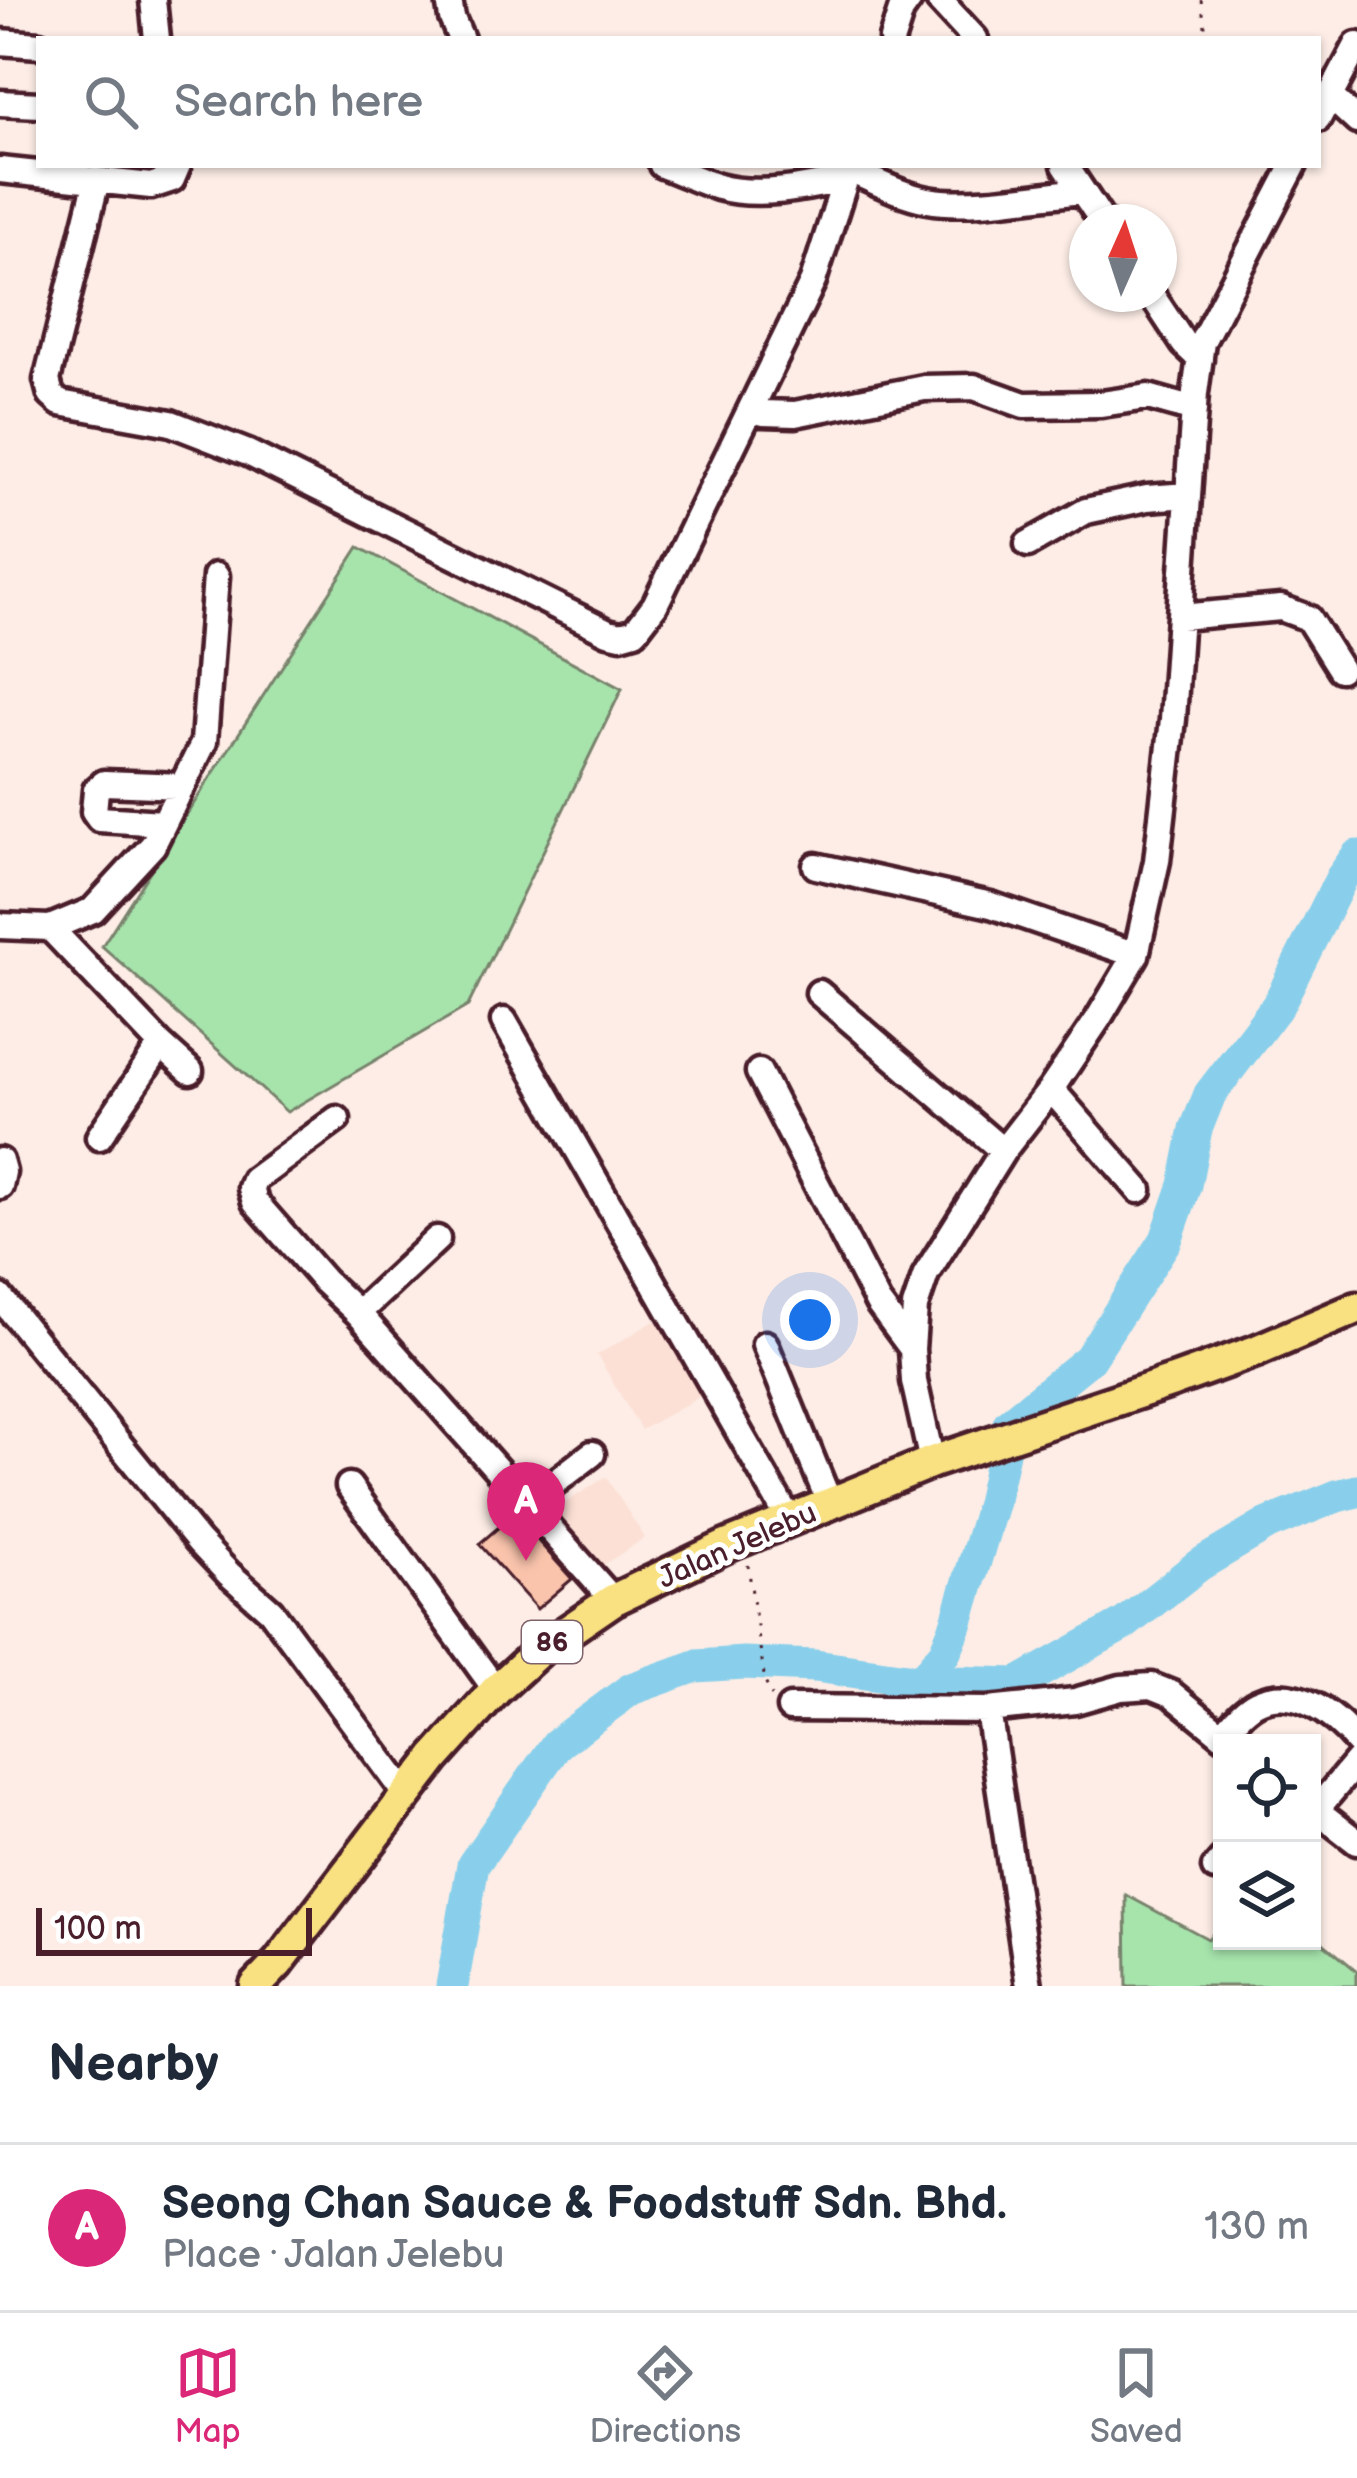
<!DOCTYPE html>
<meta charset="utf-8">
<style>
:root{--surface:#fff;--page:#f6f6f7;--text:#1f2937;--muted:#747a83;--line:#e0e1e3;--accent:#db2777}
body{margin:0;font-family:"Balsamiq Sans",sans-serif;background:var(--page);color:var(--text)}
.controls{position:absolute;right:36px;bottom:36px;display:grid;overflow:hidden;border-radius:0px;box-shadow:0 3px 9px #0004}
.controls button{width:108px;height:108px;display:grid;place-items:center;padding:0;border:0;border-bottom:3px solid var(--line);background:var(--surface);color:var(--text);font:60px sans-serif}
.compass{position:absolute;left:1069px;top:204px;width:108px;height:108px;border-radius:50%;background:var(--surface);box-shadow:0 3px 9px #0004;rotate:3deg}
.scale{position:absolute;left:36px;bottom:30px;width:276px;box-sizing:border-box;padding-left:12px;border:6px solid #4a1f2b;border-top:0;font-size:33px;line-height:42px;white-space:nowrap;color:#4a1f2b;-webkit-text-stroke:9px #fff;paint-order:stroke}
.you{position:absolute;left:810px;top:1320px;width:42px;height:42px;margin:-30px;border:9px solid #fff;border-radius:50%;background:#1a73e8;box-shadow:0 0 0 18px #1a73e833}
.badge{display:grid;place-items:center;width:78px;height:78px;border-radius:50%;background:var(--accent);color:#fff;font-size:39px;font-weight:700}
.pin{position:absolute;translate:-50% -99px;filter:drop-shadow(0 3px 6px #0008)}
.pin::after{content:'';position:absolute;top:63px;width:42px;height:36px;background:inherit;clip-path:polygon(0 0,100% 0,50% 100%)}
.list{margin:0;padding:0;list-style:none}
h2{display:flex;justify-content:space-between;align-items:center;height:156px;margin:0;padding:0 48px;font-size:51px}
h2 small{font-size:39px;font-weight:400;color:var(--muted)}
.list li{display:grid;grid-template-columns:78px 1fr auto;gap:36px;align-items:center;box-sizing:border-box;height:168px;padding:0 48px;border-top:3px solid var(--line)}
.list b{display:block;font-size:45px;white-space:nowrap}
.list p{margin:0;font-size:39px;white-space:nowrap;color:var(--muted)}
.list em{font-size:39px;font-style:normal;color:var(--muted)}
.icon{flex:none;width:66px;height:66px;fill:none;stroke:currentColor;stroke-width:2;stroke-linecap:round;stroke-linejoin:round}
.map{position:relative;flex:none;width:1357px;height:1986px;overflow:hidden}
.search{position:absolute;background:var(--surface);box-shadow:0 3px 9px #0004;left:36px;right:36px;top:36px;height:132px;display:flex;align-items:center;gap:30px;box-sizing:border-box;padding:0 42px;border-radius:0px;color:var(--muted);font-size:45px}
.sheet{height:324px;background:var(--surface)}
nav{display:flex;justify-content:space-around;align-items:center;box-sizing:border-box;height:168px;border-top:3px solid var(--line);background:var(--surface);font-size:33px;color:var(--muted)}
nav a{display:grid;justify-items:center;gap:6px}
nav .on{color:var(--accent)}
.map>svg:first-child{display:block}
.built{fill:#fce0d5}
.green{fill:#a6e4ac;stroke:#78826c;stroke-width:3}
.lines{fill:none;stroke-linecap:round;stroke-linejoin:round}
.river{stroke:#89cfeb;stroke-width:33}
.building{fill:#f9c3ac;stroke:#4a1f2b;stroke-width:3}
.minor-casing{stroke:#4a1f2b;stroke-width:33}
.major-casing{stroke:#4a1f2b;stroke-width:39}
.path{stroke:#4a1f2b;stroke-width:3;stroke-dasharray:3 9;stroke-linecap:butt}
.minor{stroke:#fff;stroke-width:24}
.major{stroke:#f9e181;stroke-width:30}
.labels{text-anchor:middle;stroke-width:10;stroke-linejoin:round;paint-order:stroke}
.shield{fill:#fff;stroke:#80626b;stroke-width:3}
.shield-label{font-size:27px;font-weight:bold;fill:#4a1f2b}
.street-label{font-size:30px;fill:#4a1f2b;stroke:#fff}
</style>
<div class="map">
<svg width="1357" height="1986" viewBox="0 0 1357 1986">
<rect width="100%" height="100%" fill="#fdede6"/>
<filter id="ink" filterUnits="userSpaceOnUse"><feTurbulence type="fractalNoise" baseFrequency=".00833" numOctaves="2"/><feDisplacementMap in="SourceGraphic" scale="24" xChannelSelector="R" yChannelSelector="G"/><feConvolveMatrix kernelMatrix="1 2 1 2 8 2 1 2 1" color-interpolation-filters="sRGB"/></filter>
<g filter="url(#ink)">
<path class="built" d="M658 1319 702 1395 641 1430 597 1355Z
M606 1477 645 1538 594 1571 554 1510Z"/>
<path class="green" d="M359 547 622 689 468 1006 287 1112 102 946Z
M1126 1895 1208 1939 1222 1925V1941H1312V1934L1357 1971V1986H1127Z"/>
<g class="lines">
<path class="river" d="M921 1681 945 1652 956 1625 992 1504 1009 1424 1089 1359 1166 1240 1185 1185 1196 1129 1210 1094 1278 1005 1342 877 1357 856
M452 1986 473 1865 557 1744 631 1689 696 1666 744 1663 815 1666 921 1681 1017 1684 1124 1624 1199 1565 1268 1524 1337 1496 1357 1491"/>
</g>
<path class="building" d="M514 1514 572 1579 537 1609 479 1544Z"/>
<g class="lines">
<g class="minor-casing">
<path id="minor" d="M153 0 157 39
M449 0 452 18 461 39
M939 0 975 39
M892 39 901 11 909 0
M0 42 39 45
M1330 96 1357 121
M0 103 39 105
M1318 119 1357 45
M662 165C681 172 699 181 718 187 758 198 805 188 845 179
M838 165C868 177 896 194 928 200 969 208 1039 195 1082 191
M1065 165 1103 222
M0 170 151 186 172 179 178 165
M97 180 47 380 51 395 60 403 171 423 248 453 608 632 621 635 635 631 655 605 813 281 850 165
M1151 294 1184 344 1200 359
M753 406 763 413 795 414 924 388 974 387 1024 405 1101 404 1148 397 1194 410
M1028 544 1086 511 1147 498 1188 495
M1180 617 1281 608 1308 618 1340 669
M163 823 99 819 94 812 96 790 104 783 182 786
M816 866 991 905 1136 955
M0 926 50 928 93 910 153 845 204 742 216 576
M50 928 161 1045 190 1071
M819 993 1003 1151
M504 1021 790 1521
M759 1072 878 1303 912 1349
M1051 1089 1139 1190
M337 1119 254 1180 251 1188 255 1202 324 1281 358 1313 613 1600
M99 1137 161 1045
M0 1161 3 1172 0 1186
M0 1297 198 1541 229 1574 271 1611 407 1795
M358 1313 437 1239
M765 1344 830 1504
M932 1462 914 1381 912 1349 915 1307 926 1274 1003 1151 1051 1089 1098 1019 1136 955 1157 861 1173 719 1195 393 1202 342 1294 165
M349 1486 496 1690
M528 1503 592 1454
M790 1708 988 1710 1075 1701 1121 1688 1152 1686 1172 1694 1232 1743
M988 1710 1029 1986
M1222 1735C1232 1724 1243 1709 1257 1702 1295 1684 1334 1714 1357 1742
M1312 1807 1357 1842
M1316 1810 1357 1761
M1215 1868 1222 1860"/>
</g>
<g class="major-casing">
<path id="major" d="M256 1986 278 1963 435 1758 496 1690 540 1650 613 1600 724 1547 932 1462 1173 1381 1256 1351 1357 1308"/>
</g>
<path class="path" d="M1201 0 1207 39
M748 1565 765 1682 772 1696"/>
<use href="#minor" class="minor"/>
<use href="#major" class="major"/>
</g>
</g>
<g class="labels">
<rect class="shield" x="522" y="1621" width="60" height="42" rx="9"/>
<g class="shield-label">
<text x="552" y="1651">86</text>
</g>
<g class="street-label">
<text transform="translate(737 1545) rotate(-24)" y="10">Jalan Jelebu</text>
</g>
</g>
</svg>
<div class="controls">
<button><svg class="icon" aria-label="locate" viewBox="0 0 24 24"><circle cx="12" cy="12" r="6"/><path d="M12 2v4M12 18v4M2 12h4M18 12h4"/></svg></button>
<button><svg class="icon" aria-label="layers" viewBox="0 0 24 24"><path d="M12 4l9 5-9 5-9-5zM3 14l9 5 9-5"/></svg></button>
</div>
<svg class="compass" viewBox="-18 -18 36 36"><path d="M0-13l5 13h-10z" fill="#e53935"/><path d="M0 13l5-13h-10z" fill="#747a83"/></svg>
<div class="scale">100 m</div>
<div class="you"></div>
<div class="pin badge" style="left:526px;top:1561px">A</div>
<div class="search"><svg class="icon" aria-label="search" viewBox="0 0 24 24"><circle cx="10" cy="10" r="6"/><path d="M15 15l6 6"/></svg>Search here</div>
</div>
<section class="sheet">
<h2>Nearby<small></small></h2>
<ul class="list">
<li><span class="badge">A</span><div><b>Seong Chan Sauce &amp; Foodstuff Sdn. Bhd.</b><p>Place · Jalan Jelebu</p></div><em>130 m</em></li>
</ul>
</section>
<nav>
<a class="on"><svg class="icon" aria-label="map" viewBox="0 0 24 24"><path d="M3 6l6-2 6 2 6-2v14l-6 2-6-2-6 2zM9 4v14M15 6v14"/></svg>Map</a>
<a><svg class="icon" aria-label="directions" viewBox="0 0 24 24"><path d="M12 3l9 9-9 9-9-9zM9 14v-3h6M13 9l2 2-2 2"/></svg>Directions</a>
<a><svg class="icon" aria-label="saved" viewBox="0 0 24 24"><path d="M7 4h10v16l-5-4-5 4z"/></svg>Saved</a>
</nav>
